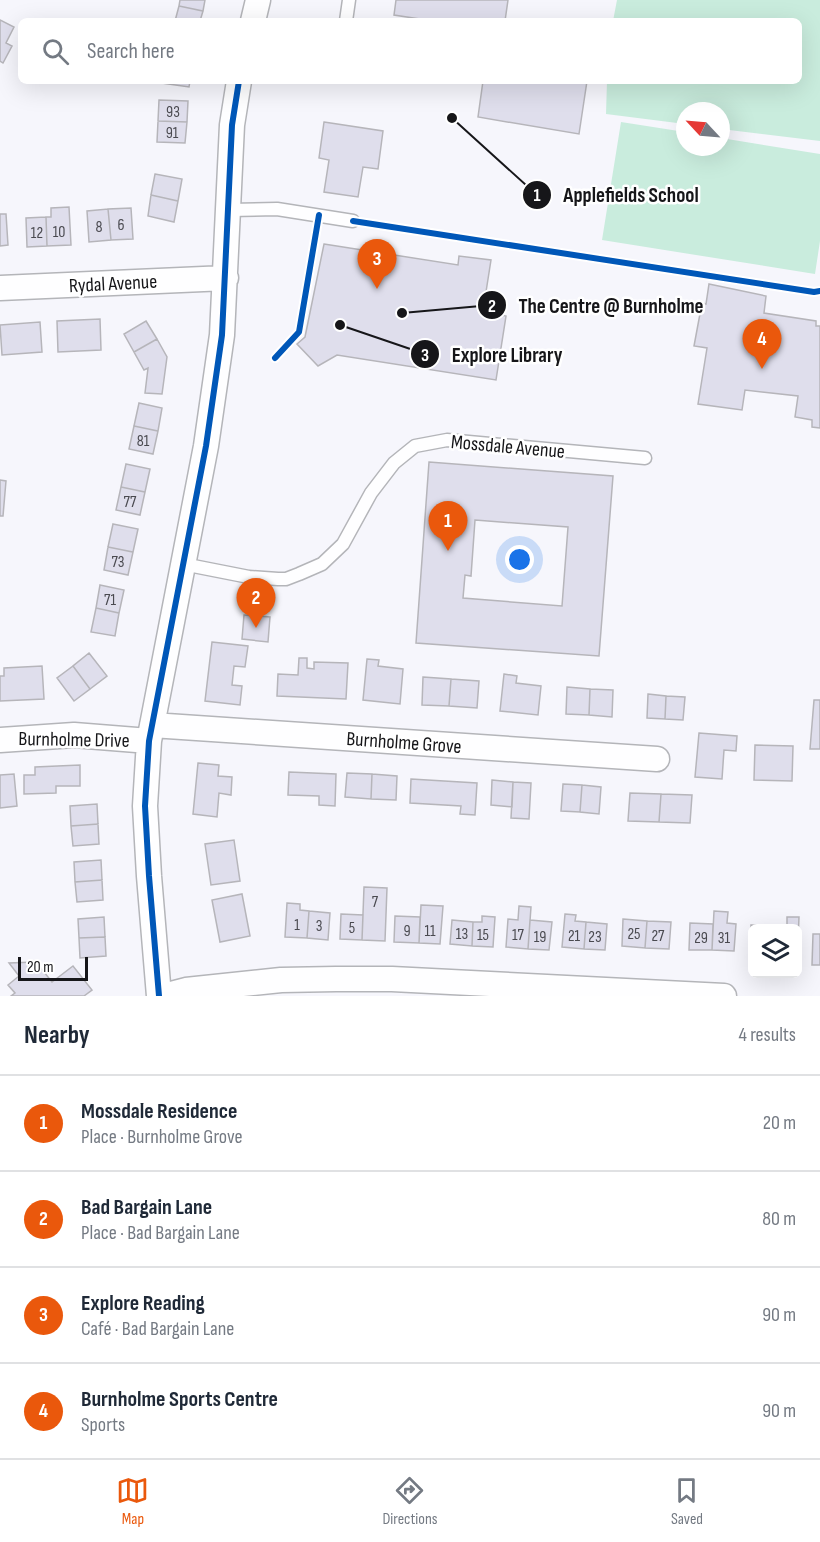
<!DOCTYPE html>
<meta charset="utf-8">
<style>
:root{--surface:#fff;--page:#f2f2f3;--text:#1f2937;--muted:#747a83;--line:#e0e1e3;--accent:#ea580c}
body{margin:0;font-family:"Sofia Sans Condensed",sans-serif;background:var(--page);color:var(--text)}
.controls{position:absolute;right:18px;bottom:18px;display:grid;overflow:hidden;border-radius:9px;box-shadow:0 6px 24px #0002}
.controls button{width:54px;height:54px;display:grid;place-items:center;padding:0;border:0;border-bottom:2px solid var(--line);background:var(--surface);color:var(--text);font:30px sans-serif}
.compass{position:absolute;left:676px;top:102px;width:54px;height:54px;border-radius:50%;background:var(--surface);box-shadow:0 6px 24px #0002;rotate:296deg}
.scale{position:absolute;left:18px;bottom:15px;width:70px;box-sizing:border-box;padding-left:6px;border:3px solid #161619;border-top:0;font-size:16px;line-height:21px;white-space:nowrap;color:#161619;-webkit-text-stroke:4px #fff;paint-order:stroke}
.you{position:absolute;left:520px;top:560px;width:21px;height:21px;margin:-15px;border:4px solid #fff;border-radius:50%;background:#1a73e8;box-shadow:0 0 0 9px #1a73e833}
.badge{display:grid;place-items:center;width:39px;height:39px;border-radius:50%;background:var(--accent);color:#fff;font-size:20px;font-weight:700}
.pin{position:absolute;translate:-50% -50px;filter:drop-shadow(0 2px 3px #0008)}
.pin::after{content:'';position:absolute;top:32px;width:21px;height:18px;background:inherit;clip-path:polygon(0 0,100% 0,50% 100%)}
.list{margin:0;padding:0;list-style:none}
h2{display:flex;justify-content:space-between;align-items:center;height:78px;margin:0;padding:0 24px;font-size:26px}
h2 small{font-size:20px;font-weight:400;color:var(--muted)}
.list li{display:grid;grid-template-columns:39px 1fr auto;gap:18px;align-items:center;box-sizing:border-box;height:96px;padding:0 24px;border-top:2px solid var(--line)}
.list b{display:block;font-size:22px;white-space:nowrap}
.list p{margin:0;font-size:20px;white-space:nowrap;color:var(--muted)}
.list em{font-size:20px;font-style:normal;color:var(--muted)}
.icon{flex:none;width:33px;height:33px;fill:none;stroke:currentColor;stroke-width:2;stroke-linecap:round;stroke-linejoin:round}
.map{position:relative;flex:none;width:820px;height:996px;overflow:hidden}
.search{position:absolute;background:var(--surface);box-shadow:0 6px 24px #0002;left:18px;right:18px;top:18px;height:66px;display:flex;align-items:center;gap:15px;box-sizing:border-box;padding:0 21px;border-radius:9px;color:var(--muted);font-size:22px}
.sheet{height:462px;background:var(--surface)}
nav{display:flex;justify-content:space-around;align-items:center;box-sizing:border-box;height:84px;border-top:2px solid var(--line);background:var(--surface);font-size:16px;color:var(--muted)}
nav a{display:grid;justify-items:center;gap:3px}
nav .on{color:var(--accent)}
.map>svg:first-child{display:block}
.green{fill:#c9ecdd}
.building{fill:#dfdeec;stroke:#b6b5ba;stroke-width:1.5;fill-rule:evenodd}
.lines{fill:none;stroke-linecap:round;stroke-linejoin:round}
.service-casing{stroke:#b4b5b9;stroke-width:15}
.minor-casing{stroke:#b4b5b9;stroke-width:27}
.service{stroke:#fefeff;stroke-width:12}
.minor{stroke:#fefeff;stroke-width:24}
.cycleway-casing{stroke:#fff;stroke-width:10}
.cycleway{stroke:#0057b8;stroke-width:6}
.labels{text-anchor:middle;stroke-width:5;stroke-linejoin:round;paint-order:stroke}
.number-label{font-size:16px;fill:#49494f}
.street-label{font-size:20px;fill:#161619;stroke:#fff}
.leader{fill:none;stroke:#161619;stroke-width:2}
.callout-dot{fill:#161619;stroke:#fff;stroke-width:2}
.mark-label{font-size:18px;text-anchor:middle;font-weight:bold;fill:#fff}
.callout-label{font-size:21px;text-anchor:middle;font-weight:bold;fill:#161619;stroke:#fff;stroke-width:5;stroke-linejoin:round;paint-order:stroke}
</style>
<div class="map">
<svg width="820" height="996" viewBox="0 0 820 996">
<rect width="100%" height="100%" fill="#f6f6fc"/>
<path class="green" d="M617 0H820V141L721 129V111H685V124L606 114 607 81H799V21H613Z
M621 122 685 132V147H721V138L820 154V241L815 274 602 240Z"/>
<path class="building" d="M180 0H205L203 11 179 6Z
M396 0H508L505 21H433L394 15Z
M179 6 203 11 200 21H175Z
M0 20 14 27 6 43 12 46 3 63 0 61Z
M162 81H190L189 87 162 83Z
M483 81H587L579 134 478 117Z
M159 100 188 101 187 122 158 121Z
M158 121 187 122 185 143 157 142Z
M324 122 383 131 378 169 363 167 358 197 324 192 329 160 319 158Z
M155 174 182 179 178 201 151 195Z
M151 195 178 201 174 222 148 216Z
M69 207 71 245 47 246 46 217H51V208Z
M131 208 133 239 111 240 108 209Z
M108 209 111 240 89 242 87 211Z
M0 214H6L8 245 0 246Z
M46 217 47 246 27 247 26 218Z
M324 244 458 265 459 256 491 260 483 311 506 316 496 380 337 355 318 366 297 344 305 337Z
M709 284 766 296 764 313 816 321V326H820V428L812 427V420L795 417 798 396 745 390 742 410 698 404 707 348 694 346 702 303 706 304Z
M100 319 101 350 58 352 57 321Z
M146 321 157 339 134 352 124 334Z
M40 322 42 352 2 355 0 325Z
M157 339 167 357 162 394 145 393 148 368 144 370 134 352Z
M139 403 162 408 158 431 134 426Z
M134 426 158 431 153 454 129 449Z
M429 462 613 476 599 656 416 643ZM475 520 568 527 562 606 463 598 465 575 471 576Z
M126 464 150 469 145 492 121 487Z
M0 480 6 481 3 516H0Z
M121 487 145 492 140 515 116 510Z
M113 524 138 529 133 552 108 547Z
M108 547 133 552 128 575 104 570Z
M100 585 124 590 119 613 96 608Z
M96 608 119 613 115 636 91 632Z
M244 615 270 617 268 642 242 639Z
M212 642 248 646 245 667 234 666 232 685 242 686 240 705 205 701Z
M89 653 107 676 90 689 73 666Z
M299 658H307V668L314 669V662L348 663 346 699 277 696 278 674 298 675Z
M367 659 379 660 378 666 403 669 400 704 363 700Z
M42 666 44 699 0 701V676H4V668Z
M73 666 90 689 74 701 57 678Z
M504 674 517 676 516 683 541 686 538 715 500 711Z
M423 677 451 679 449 706 422 705Z
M451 679 479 681 477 708 449 706Z
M567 687 590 689 589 715 566 714Z
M590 689 613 690 612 717 589 715Z
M648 694 666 696 665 719 647 718Z
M666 696 685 697 683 720 665 719Z
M814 700H820V749H810Z
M699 733 737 736 736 751 724 750 722 779 695 777Z
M755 745 793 746 792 781 754 780Z
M198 763 219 765 218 776 232 777 231 795 219 793 217 817 193 814Z
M80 765V786H56V793L24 794V775H35V767Z
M289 772 336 774 335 806 319 805V796L288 795Z
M347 773 372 774 371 799 345 797Z
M14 774 17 806 0 808V775Z
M372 774 397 776 396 800 371 799Z
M411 779 477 783 475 815 460 814 461 806 410 803Z
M492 780 513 782 512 807 491 805Z
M513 782 531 783 529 819 511 818Z
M563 784 582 785 580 812 561 811Z
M582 785 601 787 599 814 580 812Z
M630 793 661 794 659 822 628 821Z
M661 794 692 795 690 823 659 822Z
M97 804 98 824 71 826 70 806Z
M98 824 99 844 73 846 71 826Z
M234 840 240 881 211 885 205 844Z
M101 860 102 880 75 882 74 862Z
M102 880 103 900 77 902 75 882Z
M364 887 387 888 385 941 362 940Z
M242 894 250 936 220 942 212 900Z
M287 903 300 904V910L309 911 307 938 285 937Z
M421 905 443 906 440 944 419 943Z
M519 906 531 907 528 949 506 947 508 919 518 920Z
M309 911 330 913 328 940 307 938Z
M714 911 728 912 727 923 736 924 734 951 712 950Z
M341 914 363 915 362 940 340 939Z
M565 914 576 915 575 921 586 922 584 949 562 947Z
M395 916 420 917 419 943 394 942Z
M482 916 495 917 493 947 472 946 473 922H482Z
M104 917 105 937 79 938 78 919Z
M787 917H799L798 942V928H775V926L787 927Z
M623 919 647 921 645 948 622 946Z
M452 920 473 922 472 946 450 944Z
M530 920 552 922 549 950 528 949Z
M647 921 671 922 669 949 645 948Z
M586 922 607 924 605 950 584 949Z
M690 923 713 924 712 950H689Z
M751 925 775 926V928H752V953H749Z
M813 934H820V965H812Z
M105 937 106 956 80 958 79 938Z
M36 962 52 982 73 966 92 990 84 996H11L15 993 8 985 19 976 9 963Z"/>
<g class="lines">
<g class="service-casing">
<path id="service" d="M346 21 349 0
M229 210 277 209 353 221
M183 564 249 577 278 579H286L299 574 322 564 343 544 371 493 394 463 415 446 447 440 645 458"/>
</g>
<g class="minor-casing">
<path id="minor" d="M253 21 258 0
M0 288 226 278
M152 725 657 759
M0 740 74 735 149 741
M159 996 149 876 145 806 149 741 206 446 222 335 232 125 239 81
M163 996 186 990 281 980 336 979H392L724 996"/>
</g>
<use href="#service" class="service"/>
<use href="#minor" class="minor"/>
<g class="cycleway-casing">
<path id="cycleway" d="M353 221 814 292 820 291
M275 358 299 332 319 215
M159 996 149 876 145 806 149 741 206 446 222 335 232 125 239 81"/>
</g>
<use href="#cycleway" class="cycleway"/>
</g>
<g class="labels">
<g class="number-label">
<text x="173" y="117">93</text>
<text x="172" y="138">91</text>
<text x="121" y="230">6</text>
<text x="99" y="232">8</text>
<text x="59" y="237">10</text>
<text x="37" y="238">12</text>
<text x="143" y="446">81</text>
<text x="130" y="507">77</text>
<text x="118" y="567">73</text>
<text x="110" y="605">71</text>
<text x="375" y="907">7</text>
<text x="297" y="930">1</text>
<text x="319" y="931">3</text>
<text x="352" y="933">5</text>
<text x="407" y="936">9</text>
<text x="430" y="936">11</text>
<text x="462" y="939">13</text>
<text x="634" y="939">25</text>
<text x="483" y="940">15</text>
<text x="518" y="940">17</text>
<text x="574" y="941">21</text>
<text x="658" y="941">27</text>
<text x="540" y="942">19</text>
<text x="595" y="942">23</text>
<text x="701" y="943">29</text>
<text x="724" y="943">31</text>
</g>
<g class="street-label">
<text transform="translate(113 283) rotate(-3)" y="7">Rydal Avenue</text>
<text transform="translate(508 446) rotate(5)" y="7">Mossdale Avenue</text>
<text transform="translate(74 739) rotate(1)" y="7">Burnholme Drive</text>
<text transform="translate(404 742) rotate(4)" y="7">Burnholme Grove</text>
</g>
</g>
<path class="leader" d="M452 118L537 195M402 313L492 305M340 325L425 354"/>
<g class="callout-dot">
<circle cx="452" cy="118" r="6"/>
<circle cx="402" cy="313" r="6"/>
<circle cx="340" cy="325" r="6"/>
<circle cx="537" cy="195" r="15"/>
<circle cx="492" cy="305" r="15"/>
<circle cx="425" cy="354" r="15"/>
</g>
<g class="mark-label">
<text x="537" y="201">1</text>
<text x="492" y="312">2</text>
<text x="425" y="361">3</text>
</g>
<g class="callout-label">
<text x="631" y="202">Applefields School</text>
<text x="611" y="313">The Centre @ Burnholme</text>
<text x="507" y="362">Explore Library</text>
</g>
</svg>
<div class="controls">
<button><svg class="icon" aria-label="layers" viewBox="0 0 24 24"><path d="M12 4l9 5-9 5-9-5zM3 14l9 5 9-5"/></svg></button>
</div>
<svg class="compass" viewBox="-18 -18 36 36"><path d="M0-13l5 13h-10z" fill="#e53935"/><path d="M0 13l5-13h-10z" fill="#747a83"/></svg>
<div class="scale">20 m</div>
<div class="you"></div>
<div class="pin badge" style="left:448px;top:551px">1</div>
<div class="pin badge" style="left:256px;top:628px">2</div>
<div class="pin badge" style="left:377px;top:289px">3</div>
<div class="pin badge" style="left:762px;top:369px">4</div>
<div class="search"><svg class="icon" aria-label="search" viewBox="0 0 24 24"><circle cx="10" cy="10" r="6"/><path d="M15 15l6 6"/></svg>Search here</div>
</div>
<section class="sheet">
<h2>Nearby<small>4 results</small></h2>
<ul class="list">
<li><span class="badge">1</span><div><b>Mossdale Residence</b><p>Place · Burnholme Grove</p></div><em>20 m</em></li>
<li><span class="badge">2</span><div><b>Bad Bargain Lane</b><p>Place · Bad Bargain Lane</p></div><em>80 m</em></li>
<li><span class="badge">3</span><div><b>Explore Reading</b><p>Café · Bad Bargain Lane</p></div><em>90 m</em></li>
<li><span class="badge">4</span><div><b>Burnholme Sports Centre</b><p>Sports</p></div><em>90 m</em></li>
</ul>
</section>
<nav>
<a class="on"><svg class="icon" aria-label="map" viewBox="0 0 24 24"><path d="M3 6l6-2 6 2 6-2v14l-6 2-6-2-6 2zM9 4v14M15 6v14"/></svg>Map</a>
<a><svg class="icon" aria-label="directions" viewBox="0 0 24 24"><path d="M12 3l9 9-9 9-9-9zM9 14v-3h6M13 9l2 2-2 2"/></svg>Directions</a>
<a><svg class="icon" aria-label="saved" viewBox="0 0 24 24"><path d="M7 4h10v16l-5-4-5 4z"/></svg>Saved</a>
</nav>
